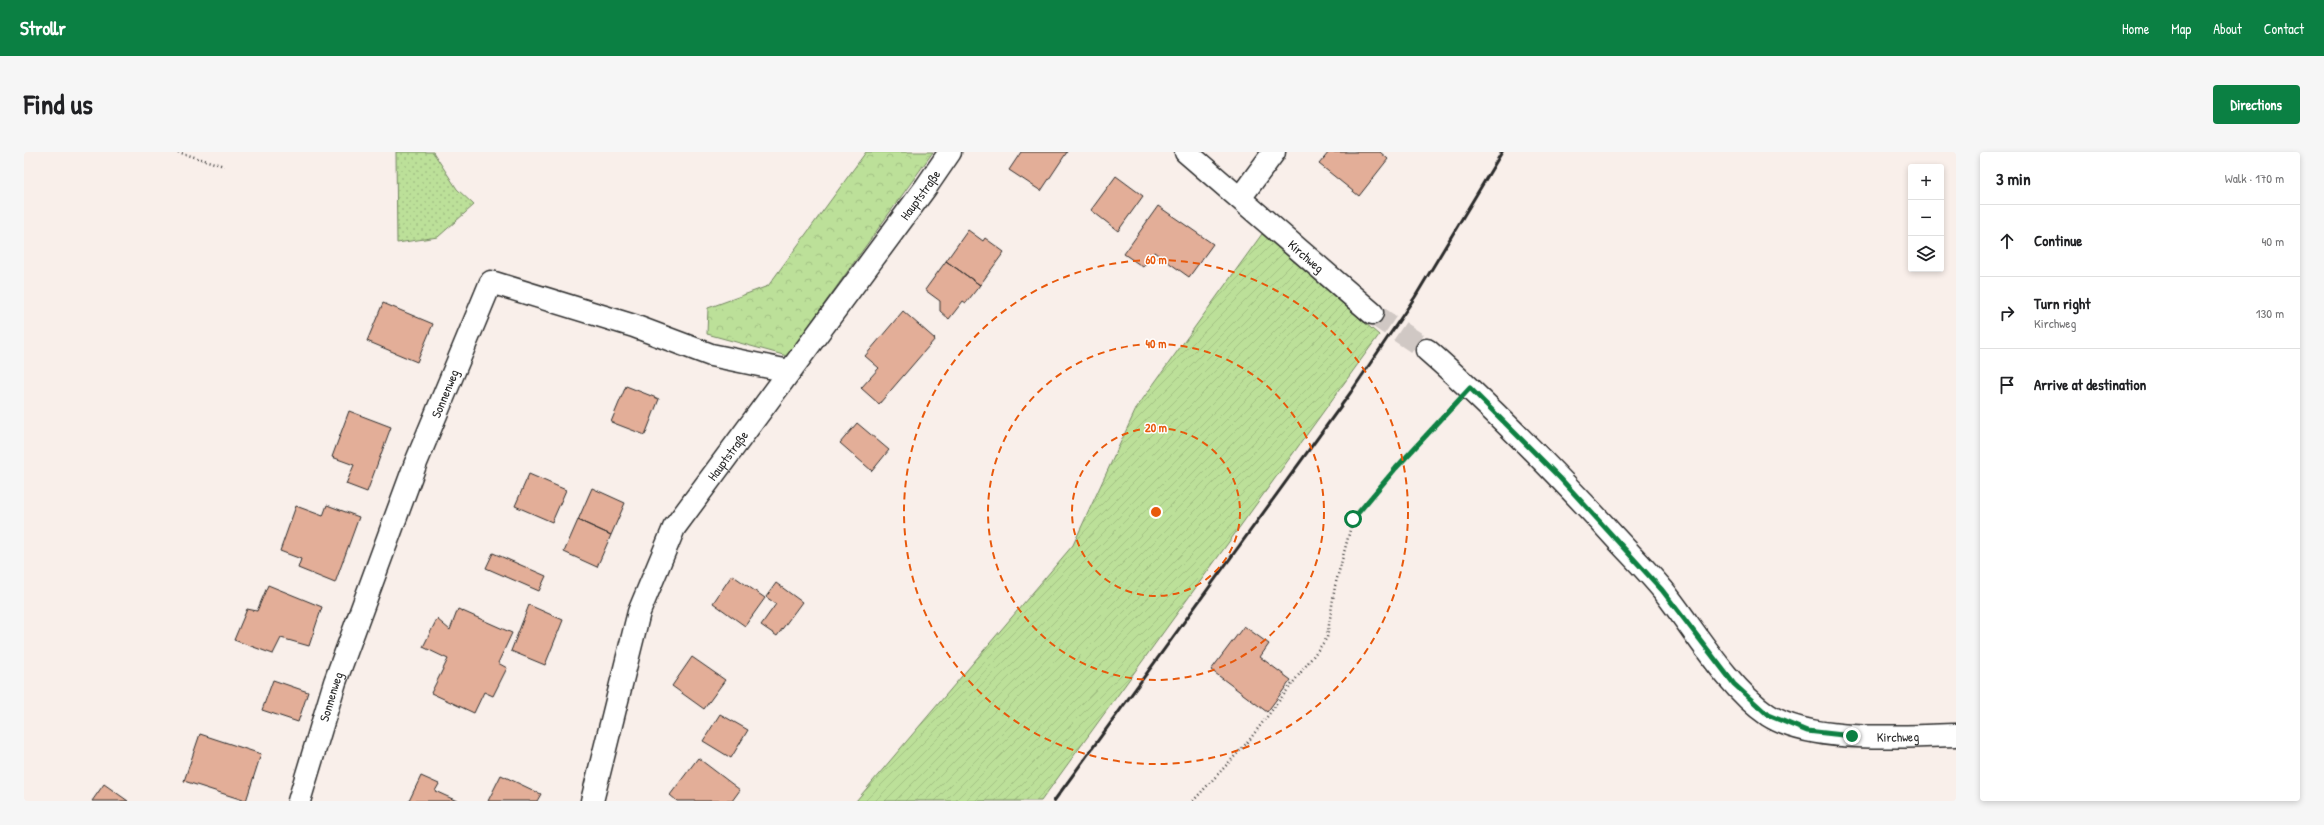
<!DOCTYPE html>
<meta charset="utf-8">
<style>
:root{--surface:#fff;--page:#f6f6f6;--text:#202124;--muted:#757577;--line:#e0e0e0;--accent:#0b8043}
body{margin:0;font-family:"Patrick Hand",sans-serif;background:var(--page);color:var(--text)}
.controls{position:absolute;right:12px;top:12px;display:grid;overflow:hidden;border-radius:4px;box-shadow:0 2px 6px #0003}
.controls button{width:36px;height:36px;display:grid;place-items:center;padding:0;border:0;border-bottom:1px solid var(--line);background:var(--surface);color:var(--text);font:20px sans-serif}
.stop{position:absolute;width:12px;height:12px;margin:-9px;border:3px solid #0b8043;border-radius:50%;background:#fff}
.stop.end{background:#0b8043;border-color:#fff;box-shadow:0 1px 4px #0008}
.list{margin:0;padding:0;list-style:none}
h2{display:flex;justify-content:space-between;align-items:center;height:52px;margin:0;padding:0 16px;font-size:17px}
h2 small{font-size:13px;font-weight:400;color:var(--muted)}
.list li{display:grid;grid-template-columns:26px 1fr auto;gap:12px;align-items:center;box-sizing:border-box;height:72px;padding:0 16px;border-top:1px solid var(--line)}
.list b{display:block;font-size:15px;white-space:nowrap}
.list p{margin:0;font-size:13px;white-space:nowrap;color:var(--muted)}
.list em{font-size:13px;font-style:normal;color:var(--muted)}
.icon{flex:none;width:22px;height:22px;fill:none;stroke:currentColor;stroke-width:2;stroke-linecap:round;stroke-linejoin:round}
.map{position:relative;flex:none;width:1932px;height:649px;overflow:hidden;border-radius:4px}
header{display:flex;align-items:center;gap:24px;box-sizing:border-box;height:56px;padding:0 20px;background:var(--accent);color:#fff}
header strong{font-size:19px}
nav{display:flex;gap:22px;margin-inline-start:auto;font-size:14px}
.intro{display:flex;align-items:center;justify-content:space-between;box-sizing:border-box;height:96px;padding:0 24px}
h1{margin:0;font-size:28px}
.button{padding:10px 18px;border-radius:4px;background:var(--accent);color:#fff;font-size:14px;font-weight:700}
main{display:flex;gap:24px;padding:0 24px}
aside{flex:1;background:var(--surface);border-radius:4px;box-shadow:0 2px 6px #0003}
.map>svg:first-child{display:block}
.grass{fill:url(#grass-dots);stroke:#748662}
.forest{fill:url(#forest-crowns);stroke:#748662}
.garden{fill:url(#garden-furrows);stroke:#748662}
.building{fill:#e3ae98;stroke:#2b2b2b}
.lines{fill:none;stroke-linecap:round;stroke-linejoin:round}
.street-tunnel{stroke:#d0c8c4;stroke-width:22;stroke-dasharray:22 11;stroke-linecap:butt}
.street-casing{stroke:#2b2b2b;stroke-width:25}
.secondary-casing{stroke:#2b2b2b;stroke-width:25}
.path{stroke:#2b2b2b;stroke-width:2.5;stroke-dasharray:1 3;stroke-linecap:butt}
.street{stroke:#fff;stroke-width:22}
.secondary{stroke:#fff;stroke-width:22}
.rail{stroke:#2b2b2b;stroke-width:3}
.route{stroke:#0b8043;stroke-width:5}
.ring{fill:none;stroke:#e8590c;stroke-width:2;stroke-dasharray:7 5}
.labels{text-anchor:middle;stroke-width:3;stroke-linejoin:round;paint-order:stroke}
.street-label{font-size:13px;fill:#2b2b2b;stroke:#fff}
.centre{fill:#e8590c;stroke:#fff;stroke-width:2}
.ring-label{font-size:12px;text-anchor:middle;font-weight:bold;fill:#e8590c;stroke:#fff;stroke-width:3;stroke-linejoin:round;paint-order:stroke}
</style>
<header>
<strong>Strollr</strong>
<nav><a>Home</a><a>Map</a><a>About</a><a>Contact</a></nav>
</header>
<div class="intro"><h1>Find us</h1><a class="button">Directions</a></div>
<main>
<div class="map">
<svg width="1932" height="649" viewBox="0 0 1932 649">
<defs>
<pattern id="grass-dots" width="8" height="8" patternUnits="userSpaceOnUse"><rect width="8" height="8" fill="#bce099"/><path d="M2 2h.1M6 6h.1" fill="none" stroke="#a2c084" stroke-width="1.8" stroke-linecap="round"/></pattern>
<pattern id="forest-crowns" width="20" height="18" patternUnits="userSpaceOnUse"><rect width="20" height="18" fill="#bce099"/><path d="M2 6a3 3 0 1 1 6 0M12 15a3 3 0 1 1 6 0" fill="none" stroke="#a2c084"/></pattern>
<pattern id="garden-furrows" width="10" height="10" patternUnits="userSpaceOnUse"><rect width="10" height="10" fill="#bce099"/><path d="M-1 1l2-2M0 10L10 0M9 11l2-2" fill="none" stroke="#a2c084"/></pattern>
</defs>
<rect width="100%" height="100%" fill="#f9efea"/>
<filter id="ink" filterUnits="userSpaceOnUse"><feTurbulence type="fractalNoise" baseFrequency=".025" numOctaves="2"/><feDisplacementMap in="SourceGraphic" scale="8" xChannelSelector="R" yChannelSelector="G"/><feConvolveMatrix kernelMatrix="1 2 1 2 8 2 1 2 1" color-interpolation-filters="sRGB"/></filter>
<g filter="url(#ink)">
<path class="grass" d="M372 0H409L433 37 450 53 414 85 373 91Z"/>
<path class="forest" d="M842 0H909L763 204 683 182 684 156 744 134Z"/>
<path class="garden" d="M1238 82 1355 183 1017 649H832L1049 393 1113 255Z"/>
<path class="building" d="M997 0H1043L1017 39 985 18Z
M1305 0H1356L1364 7 1335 44 1295 12Z
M1092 24 1119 44 1094 79 1067 58Z
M1134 54 1189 92 1165 125 1130 100 1119 115 1100 102Z
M944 78 959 89 961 86 980 100 956 133 922 109Z
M922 109 956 133 942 151 939 149 925 167 916 159V149L901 138Z
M359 151 409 172 393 210 343 189Z
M879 159 911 187 855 252 837 236 855 216 841 204Z
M602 234 635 247 621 283 587 270Z
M325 259 367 275 343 340 322 332 330 313 308 305Z
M833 271 865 298 848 319 816 291Z
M505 322 542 338 528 370 491 354Z
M568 336 601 351 587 383 554 368Z
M303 353 335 365 311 431 274 416 277 407 256 399 272 354 299 364Z
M554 368 587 383 573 415 540 400Z
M469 401 522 424 515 439 462 416Z
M708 423 741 446 721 474 689 451Z
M752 431 778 450 753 484 737 473 752 452 742 445Z
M244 433 298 455 285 494 257 486 249 502 210 488 223 457 233 459Z
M505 453 539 468 521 513 487 499Z
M434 457 488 481 474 511 483 516 469 544 460 540 450 561 407 541 424 507 399 495 413 467 426 478Z
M1220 474 1245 492 1236 505 1267 528 1243 560 1187 518Z
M668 505 701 528 680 557 648 534Z
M249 528 284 540 274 570 238 558Z
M696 562 724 578 707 606 679 589Z
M176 582 237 602 222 649 160 629Z
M674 606 716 638 708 649H653L646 643Z
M477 623 517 642 513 649H464Z
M397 624 415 632 411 639 433 649H385Z
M80 632 104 649H68Z"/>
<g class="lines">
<path class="street-tunnel" d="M1348 161 1403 198"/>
<g class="street-casing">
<g id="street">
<path id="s1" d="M1162 0 1348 161"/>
<path d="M1216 46 1250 0"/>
<path id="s2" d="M1403 198C1465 252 1522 311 1578 371 1598 394 1620 415 1639 438 1670 477 1703 535 1744 563 1789 592 1879 584 1932 583"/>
<path id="s3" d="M275 649 311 530 391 313 467 130 610 174 687 203 765 219"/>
</g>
</g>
<g class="secondary-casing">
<g id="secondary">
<path id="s4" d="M568 649 615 460 650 376 902 35 926 0"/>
</g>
</g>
<path class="path" d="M154 0 200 14
M1169 649 1223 591 1303 486 1311 434 1329 367 1372 316 1428 255"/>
<use href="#street" class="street"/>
<use href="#secondary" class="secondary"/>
<path class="rail" d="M1030 649 1327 240 1391 145 1478 0"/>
</g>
</g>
<g class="lines" filter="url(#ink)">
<path class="route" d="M1329 367 1372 316 1446 236 1536 326 1638 438 1710 532 1744 563 1783 579 1828 584"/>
</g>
<g class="ring">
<circle cx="1132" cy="360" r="84"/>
<circle cx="1132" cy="360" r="168"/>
<circle cx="1132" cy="360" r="252"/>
</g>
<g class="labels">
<g class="street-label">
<text dy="5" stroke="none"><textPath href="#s4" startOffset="700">Hauptstraße</textPath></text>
<text dy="5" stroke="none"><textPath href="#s1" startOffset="159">Kirchweg</textPath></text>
<text dy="5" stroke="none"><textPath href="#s3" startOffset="433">Sonnenweg</textPath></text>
<text dy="5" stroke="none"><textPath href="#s4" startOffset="376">Hauptstraße</textPath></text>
<text dy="5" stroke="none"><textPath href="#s3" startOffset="109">Sonnenweg</textPath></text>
<text dy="5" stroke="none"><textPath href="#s2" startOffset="634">Kirchweg</textPath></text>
</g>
</g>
<circle cx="1132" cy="360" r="6" class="centre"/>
<g class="ring-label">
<text x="1132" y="112">60 m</text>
<text x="1132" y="196">40 m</text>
<text x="1132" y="280">20 m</text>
</g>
</svg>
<div class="controls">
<button>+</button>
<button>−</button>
<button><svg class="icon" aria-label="layers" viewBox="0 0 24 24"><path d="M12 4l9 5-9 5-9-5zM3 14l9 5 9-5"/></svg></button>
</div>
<div class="stop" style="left:1329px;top:367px"></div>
<div class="stop end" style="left:1828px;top:584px"></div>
</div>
<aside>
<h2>3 min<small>Walk · 170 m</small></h2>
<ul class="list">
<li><svg class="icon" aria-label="ahead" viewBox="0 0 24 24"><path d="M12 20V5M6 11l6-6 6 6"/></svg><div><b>Continue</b></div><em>40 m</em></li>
<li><svg class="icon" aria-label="right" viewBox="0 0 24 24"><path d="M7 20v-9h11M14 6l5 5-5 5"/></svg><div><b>Turn right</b><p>Kirchweg</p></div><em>130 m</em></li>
<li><svg class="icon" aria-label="arrive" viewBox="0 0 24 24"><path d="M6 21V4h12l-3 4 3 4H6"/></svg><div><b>Arrive at destination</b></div></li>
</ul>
</aside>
</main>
